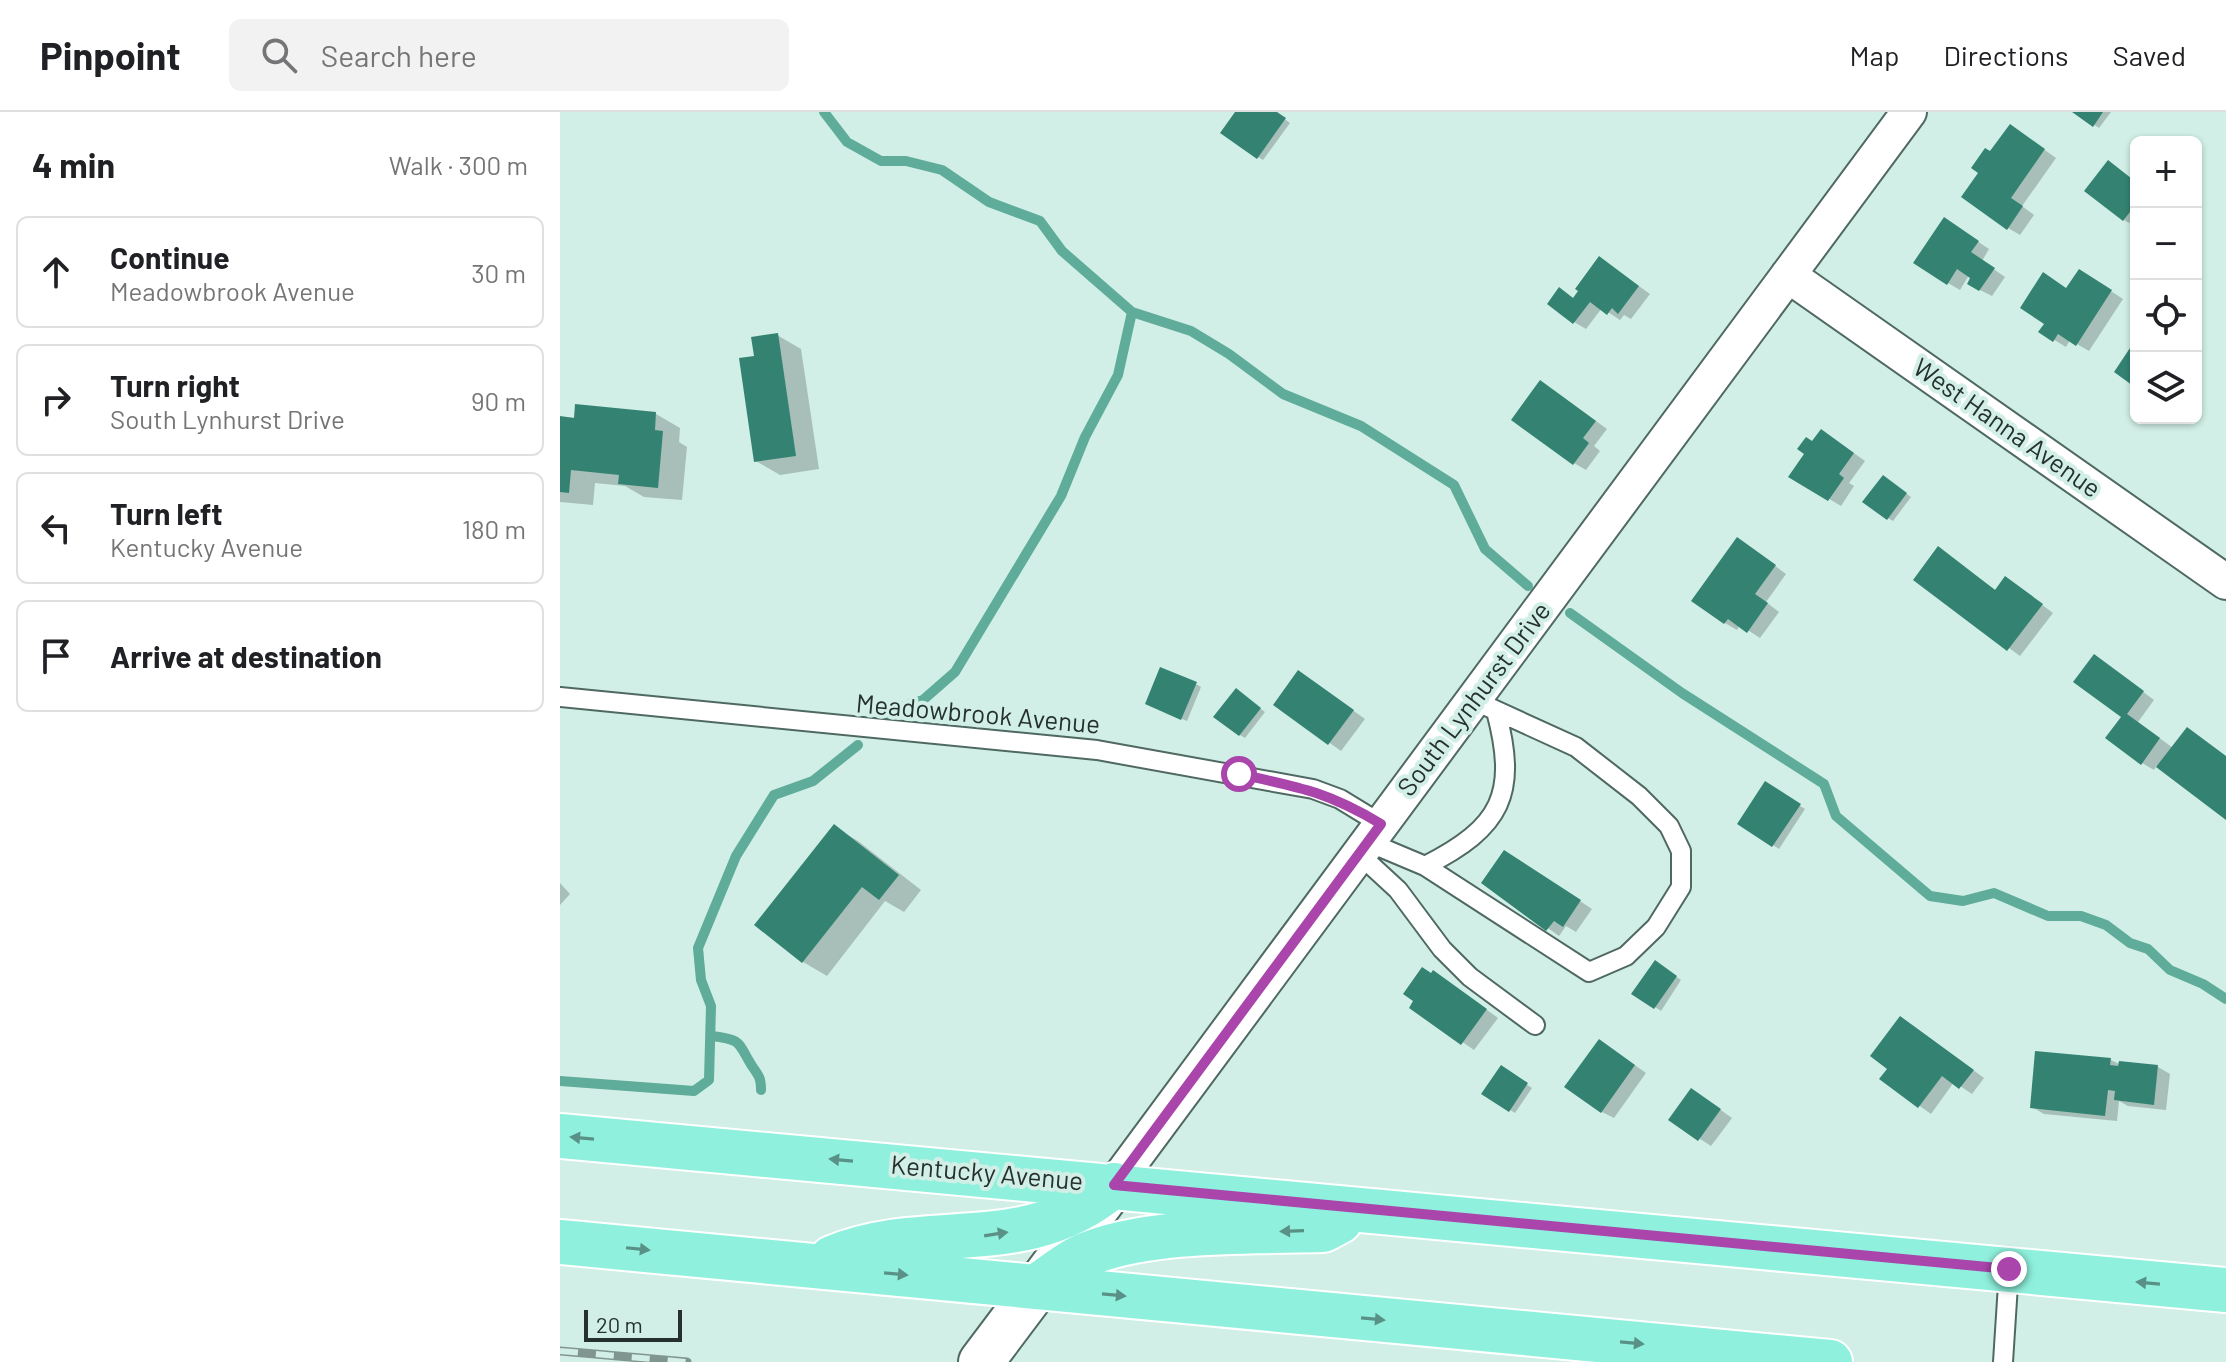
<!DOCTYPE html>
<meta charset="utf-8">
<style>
:root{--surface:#fff;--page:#f2f2f2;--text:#202124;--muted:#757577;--line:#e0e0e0}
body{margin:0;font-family:Barlow,sans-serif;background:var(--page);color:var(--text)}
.controls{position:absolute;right:24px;top:24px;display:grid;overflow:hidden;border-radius:12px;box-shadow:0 2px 6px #0004}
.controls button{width:72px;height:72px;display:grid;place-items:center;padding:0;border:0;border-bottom:2px solid var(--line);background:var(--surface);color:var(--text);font:40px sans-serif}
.scale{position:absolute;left:24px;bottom:20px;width:98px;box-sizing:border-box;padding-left:8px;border:4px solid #26312e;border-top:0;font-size:22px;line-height:28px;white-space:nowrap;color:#26312e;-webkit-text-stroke:6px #d1efe6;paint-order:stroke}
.stop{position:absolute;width:24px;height:24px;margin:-18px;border:6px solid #a945ab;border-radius:50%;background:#fff}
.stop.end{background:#a945ab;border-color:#fff;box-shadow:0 2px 8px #0008}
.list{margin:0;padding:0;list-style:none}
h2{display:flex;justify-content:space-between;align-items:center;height:104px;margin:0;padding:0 32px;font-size:34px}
h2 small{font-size:26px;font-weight:400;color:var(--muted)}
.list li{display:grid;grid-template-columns:52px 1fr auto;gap:24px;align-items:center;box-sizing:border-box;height:112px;margin:0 16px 16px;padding:0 16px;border:2px solid var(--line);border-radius:12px}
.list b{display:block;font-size:30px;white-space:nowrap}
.list p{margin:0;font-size:26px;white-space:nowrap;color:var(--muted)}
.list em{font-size:26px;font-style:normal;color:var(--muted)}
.icon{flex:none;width:44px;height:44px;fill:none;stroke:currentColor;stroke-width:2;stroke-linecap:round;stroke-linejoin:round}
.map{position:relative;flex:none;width:1666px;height:1250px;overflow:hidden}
header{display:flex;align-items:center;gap:48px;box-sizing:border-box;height:112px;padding:0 40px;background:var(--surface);border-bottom:2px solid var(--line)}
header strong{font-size:38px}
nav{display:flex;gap:44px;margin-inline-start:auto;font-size:28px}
.search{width:560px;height:72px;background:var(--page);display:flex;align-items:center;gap:20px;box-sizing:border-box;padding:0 28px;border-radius:12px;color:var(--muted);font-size:30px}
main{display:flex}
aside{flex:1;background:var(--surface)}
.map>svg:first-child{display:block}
.shadow{fill:#0003}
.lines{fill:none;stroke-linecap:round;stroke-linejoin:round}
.stream{stroke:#5eac99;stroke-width:10}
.building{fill:#348372}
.service-casing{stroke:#4f6962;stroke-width:22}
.minor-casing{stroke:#4f6962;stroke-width:38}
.secondary-casing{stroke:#4f6962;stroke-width:48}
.primary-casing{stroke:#fff;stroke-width:48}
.service{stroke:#fff;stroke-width:18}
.minor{stroke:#fff;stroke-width:34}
.secondary{stroke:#fff;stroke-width:44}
.primary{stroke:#8ff1dd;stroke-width:44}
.rail-casing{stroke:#80958f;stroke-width:9}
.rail{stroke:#d1efe6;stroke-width:6;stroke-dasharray:18;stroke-linecap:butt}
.oneway{fill:#5a9186}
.route{stroke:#a945ab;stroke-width:10}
.labels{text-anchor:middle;stroke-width:8;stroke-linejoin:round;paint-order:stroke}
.street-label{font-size:26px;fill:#26312e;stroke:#d1efe6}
</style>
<header>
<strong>Pinpoint</strong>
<div class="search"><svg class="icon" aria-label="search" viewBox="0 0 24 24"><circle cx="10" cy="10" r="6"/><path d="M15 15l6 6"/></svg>Search here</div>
<nav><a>Map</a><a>Directions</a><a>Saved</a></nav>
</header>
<main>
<aside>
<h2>4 min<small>Walk · 300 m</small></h2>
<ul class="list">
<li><svg class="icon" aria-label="ahead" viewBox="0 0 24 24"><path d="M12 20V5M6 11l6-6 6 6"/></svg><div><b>Continue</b><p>Meadowbrook Avenue</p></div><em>30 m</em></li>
<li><svg class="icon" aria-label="right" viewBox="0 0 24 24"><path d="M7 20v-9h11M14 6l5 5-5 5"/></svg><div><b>Turn right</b><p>South Lynhurst Drive</p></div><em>90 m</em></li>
<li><svg class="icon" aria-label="left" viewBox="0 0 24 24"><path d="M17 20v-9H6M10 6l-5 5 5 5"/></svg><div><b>Turn left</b><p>Kentucky Avenue</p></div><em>180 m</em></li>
<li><svg class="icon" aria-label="arrive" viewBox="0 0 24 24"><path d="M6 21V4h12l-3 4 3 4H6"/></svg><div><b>Arrive at destination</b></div></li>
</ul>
</aside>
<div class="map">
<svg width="1666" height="1250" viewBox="0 0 1666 1250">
<rect width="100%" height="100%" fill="#d1efe6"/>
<path class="shadow" d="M678 0H715L730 11 703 48 698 45Z
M1515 0H1551L1539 16Z
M1462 22 1496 46 1462 94 1474 103 1460 123 1448 116 1420 60 1431 42Z
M1576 71V102L1569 111 1564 108Z
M1396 115 1429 137 1422 149 1445 165 1432 184 1420 178 1409 163 1400 178 1388 171Z
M1040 146 1090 182 1071 207 1064 203 1060 208 1042 196 1026 217 1014 210 1000 178 1015 187Z
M1531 166 1563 187 1529 239 1510 228 1506 235 1481 220 1508 178Z
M217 223 241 237 259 357 220 363 196 349V246Z
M992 277 1047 317 1034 334 1040 339 1026 358 1014 351Z
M96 302 120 316 119 330 127 335 122 388 84 385 65 374 35 371 33 393 0 390V306Z
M1274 327 1305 349 1289 371 1294 374 1281 394 1231 364 1253 331Z
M1328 368 1351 385 1333 409 1328 406Z
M1189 434 1226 462 1206 490 1219 500 1200 526 1180 513 1177 518 1165 511Z
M1379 437 1437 479 1446 466 1493 501 1460 544 1355 467Z
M1546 552 1594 588 1578 610 1613 636 1666 645V705L1597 653 1594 658 1582 651Z
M751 568 805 607 781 639 716 593Z
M636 572 641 575 627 609 592 594Z
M681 582 705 600 685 626 680 623Z
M1205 672 1245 697 1219 737 1179 711Z
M274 715 298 729 361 778 344 800 325 789 267 864 243 850 197 813Z
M957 747 1032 797 1016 820 1006 814 999 824 924 770Z
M0 771 10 782 0 793Z
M1101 854 1121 868 1101 899 1074 881Z
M872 863 886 868 938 906 914 938 852 895Z
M1352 913 1424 966 1412 982 1394 970 1371 1002 1322 967Z
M1051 936 1086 961 1054 1006 1042 1000Z
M1551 948 1561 953 1598 955 1610 962 1606 998 1568 994 1559 989 1557 1009 1484 1002 1472 995Z
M941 956 972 976 955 1001 924 982Z
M1144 986 1172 1006 1151 1034 1111 1008Z"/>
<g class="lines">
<path class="stream" d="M264 0 287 30 321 49H346L382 58 429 90 480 109 502 139 572 200 631 219 669 242 723 282 801 314 894 373 925 437 968 474
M1010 501 1122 581 1264 672 1276 704 1370 784 1403 789 1434 781 1488 804H1521L1546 813 1570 831 1588 837 1610 858 1643 872 1666 887
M316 610 338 596 363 588 395 560 501 384 525 325 558 263 572 200
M152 924C183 928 177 930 192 954 199 964 201 966 201 978
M0 969 134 979 149 968 151 894 141 868 138 836 176 744 214 683 253 669 298 633"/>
</g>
<path class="building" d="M675 0H717L726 6 697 47 660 21Z
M1512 0H1543L1533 15Z
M1450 12 1485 37 1451 86 1463 94 1447 118 1401 85 1418 61 1411 56 1425 36 1430 39Z
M1548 48 1576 70V92L1563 109 1524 79Z
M1384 105 1419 129 1411 140 1435 156 1419 179 1407 172 1410 166 1397 157 1387 173 1353 151Z
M1039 144 1079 174 1058 202 1052 196 1047 203 1030 190 1013 212 987 192 999 175 1013 186 1018 179 1015 177Z
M1519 157 1552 178 1516 234 1498 222 1493 230 1478 220 1484 212 1460 196 1483 160 1506 176Z
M218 221 236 344 194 350 179 246 194 244 191 225Z
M1576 227V276L1554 260Z
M980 268 1036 309 1023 326 1029 331 1013 353 951 308Z
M15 292 96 300 95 318 103 319 98 376 58 372 59 363 11 358 9 381 0 380V304L14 306Z
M1261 317 1294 341 1279 362 1284 366 1268 389 1228 365 1244 342 1237 337 1246 325 1252 329Z
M1323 363 1347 381 1327 408 1302 390Z
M1177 425 1216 453 1195 482 1208 491 1187 521 1168 507 1164 512 1131 489Z
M1378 434 1435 478 1445 464 1483 492 1447 539 1353 468Z
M1534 542 1584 579 1567 602 1600 626 1581 653 1545 626 1561 605 1513 570Z
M600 555 637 570 621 608 585 592Z
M738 558 794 598 768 633 713 593Z
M676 576 701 596 679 624 653 605Z
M1627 615 1666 644V708L1596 655Z
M1205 669 1241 692 1212 735 1177 712Z
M274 712 339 763 319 788 302 775 242 851 194 813Z
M944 738 1021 788 1003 815 994 809 986 819 921 771Z
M1095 848 1117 864 1094 897 1071 882Z
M862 855 871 861 873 858 927 897 901 933 849 896 853 889 843 882Z
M1340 904 1414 958 1399 977 1382 964 1358 996 1319 967 1327 957 1310 944Z
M1039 927 1075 953 1041 1001 1004 975Z
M1475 939 1551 946 1550 953 1558 954 1559 949 1598 953 1594 993 1554 988 1555 979 1548 978 1545 1004 1470 996Z
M941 953 968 971 949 1000 921 982Z
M1131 976 1161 997 1138 1029 1108 1008Z"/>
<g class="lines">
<g class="service-casing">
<path id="service" d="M0 585 537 638 753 677 780 687 821 712
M808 730 865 754 1029 860 1066 844 1096 815 1121 775V739L1109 714 1079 684 1016 635 913 588
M799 742 838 778 882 837 910 865 975 913
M865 754C942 715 958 682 936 599
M1443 1250 1449 1157"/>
</g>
<g class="minor-casing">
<path id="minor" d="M1228 163 1666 470
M554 1073 1349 0"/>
</g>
<g class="secondary-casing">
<path id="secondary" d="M421 1250 554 1073"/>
</g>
<g class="primary-casing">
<path id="primary" d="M0 1024 1666 1178
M0 1130 1270 1250
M272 1146C367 1106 465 1149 554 1073
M476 1175C491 1165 506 1152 523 1144 587 1116 693 1120 763 1118L780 1109"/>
</g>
<use href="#service" class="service"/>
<use href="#minor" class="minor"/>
<use href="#secondary" class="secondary"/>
<use href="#primary" class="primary"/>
<g class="rail-casing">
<path id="rail" d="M0 1239 127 1250"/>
</g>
<use href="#rail" class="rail"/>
</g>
<defs><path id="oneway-solid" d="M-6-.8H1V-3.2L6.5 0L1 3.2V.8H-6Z" transform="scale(2)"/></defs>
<g class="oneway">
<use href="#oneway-solid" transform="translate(22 1026) rotate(-175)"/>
<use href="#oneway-solid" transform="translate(281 1048) rotate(-175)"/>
<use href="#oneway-solid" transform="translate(732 1119) rotate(178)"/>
<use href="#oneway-solid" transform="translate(436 1122) rotate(-9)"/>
<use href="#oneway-solid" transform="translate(78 1137) rotate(6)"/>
<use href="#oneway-solid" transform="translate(336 1162) rotate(5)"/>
<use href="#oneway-solid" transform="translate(1588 1171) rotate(-175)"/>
<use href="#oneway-solid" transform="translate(554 1183) rotate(5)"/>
<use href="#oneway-solid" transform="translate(813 1207) rotate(5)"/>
<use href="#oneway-solid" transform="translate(1072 1231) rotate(5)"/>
</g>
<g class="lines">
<path class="route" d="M679 662C739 675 768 680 821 712L554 1073 1449 1157"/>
</g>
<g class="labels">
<g class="street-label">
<text transform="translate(1447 316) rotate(35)" y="9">West Hanna Avenue</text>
<text transform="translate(914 587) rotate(-53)" y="9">South Lynhurst Drive</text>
<text transform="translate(418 602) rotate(5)" y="9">Meadowbrook Avenue</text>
<text transform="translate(427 1061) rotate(5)" y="9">Kentucky Avenue</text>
</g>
</g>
</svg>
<div class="controls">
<button>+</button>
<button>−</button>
<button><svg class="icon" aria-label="locate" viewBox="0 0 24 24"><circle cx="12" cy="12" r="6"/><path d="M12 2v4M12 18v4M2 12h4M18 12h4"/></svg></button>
<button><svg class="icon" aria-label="layers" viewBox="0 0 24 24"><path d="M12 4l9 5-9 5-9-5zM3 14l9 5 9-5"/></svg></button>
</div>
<div class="scale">20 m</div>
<div class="stop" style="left:679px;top:662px"></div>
<div class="stop end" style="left:1449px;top:1157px"></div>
</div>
</main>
